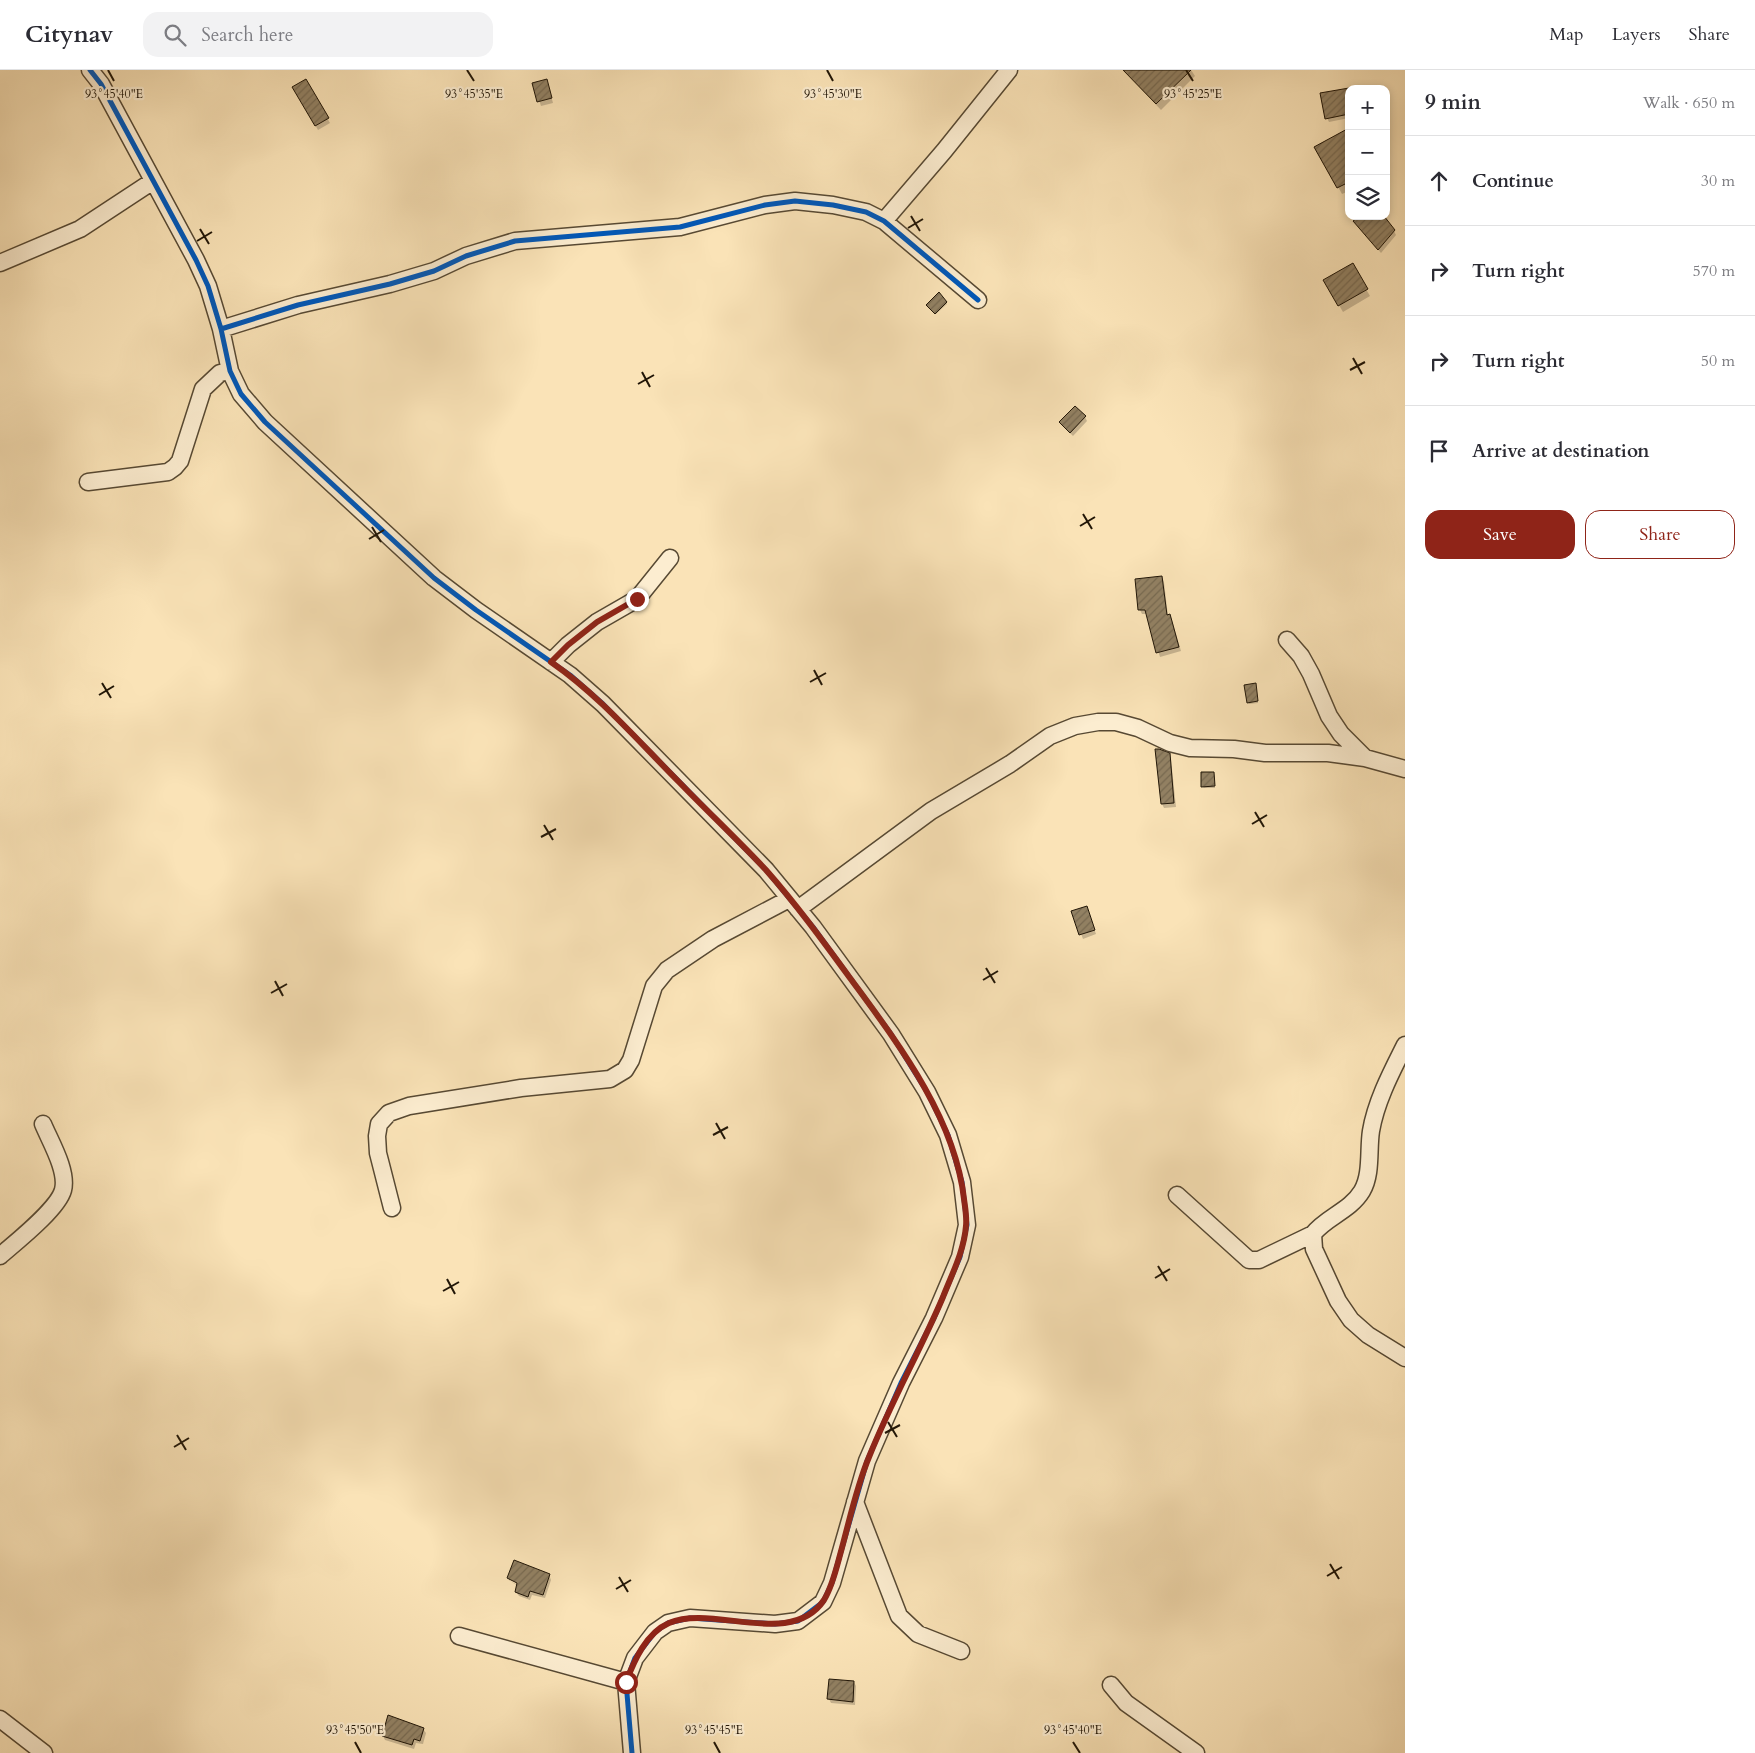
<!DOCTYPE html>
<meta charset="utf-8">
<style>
:root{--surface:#fff;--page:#f2f2f3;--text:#2b2b33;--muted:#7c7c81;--line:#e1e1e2;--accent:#8f2418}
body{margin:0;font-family:Cardo,serif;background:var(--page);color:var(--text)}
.controls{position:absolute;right:15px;top:15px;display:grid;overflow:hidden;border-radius:10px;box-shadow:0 2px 8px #0003}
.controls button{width:45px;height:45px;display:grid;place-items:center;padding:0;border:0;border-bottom:1px solid var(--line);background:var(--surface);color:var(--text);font:25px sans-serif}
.stop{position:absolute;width:15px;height:15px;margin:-11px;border:4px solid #8f2418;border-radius:50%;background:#fff}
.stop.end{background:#8f2418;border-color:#fff;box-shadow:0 1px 5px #0008}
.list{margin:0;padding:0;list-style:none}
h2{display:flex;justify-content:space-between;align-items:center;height:65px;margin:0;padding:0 20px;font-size:21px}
h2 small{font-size:16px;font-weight:400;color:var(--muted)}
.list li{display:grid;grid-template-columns:32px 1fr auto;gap:15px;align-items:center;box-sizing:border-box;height:90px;padding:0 20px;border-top:1px solid var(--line)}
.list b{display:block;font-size:19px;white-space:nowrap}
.list em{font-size:16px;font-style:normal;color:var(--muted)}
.actions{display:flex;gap:10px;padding:15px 20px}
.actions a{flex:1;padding:11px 0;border:1px solid var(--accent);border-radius:15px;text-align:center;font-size:18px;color:var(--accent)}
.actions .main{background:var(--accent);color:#fff}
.icon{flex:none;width:28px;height:28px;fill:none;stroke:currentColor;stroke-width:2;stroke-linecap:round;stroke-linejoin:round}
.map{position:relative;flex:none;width:1405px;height:1683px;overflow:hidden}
header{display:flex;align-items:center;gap:30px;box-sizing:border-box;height:70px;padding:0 25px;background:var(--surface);border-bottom:1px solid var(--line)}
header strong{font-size:24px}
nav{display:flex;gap:28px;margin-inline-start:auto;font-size:18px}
.search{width:350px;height:45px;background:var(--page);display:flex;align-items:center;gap:12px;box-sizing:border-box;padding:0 18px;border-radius:15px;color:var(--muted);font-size:19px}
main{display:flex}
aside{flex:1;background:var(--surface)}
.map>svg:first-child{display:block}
.shadow{fill:#0003}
.building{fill:url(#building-hatch);stroke:#211607}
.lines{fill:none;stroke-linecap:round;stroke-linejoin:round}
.minor-casing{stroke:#574933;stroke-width:19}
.minor{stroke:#fcedd0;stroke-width:16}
.cycleway-casing{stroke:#fcedd0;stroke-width:8}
.cycleway{stroke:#0057b8;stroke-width:5}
.route{stroke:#8f2418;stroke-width:6}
.ticks{fill:none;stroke:#211607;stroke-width:2}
.ticks-label{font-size:12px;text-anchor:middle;fill:#211607;stroke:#fcedd0;stroke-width:4.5;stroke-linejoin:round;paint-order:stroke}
</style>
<header>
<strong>Citynav</strong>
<div class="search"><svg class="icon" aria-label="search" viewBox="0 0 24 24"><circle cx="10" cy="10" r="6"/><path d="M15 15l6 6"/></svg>Search here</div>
<nav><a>Map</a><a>Layers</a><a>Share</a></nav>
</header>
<main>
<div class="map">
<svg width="1405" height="1683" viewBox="0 0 1405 1683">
<defs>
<pattern id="building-hatch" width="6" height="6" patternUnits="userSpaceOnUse" patternTransform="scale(1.25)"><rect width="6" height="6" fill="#928163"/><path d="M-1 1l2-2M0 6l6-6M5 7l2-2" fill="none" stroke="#776950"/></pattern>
</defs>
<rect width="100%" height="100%" fill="#fae3b7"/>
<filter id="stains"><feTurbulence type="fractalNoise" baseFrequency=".004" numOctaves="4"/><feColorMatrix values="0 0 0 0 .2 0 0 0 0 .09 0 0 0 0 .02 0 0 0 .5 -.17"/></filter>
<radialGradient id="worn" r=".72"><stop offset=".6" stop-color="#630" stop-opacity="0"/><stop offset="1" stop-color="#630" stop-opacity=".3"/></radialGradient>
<path class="shadow" d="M1123 0H1191L1195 6 1161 40Z
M306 11 330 53 318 60 294 17Z
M547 11 553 33 541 36 534 14Z
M1349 21V48L1329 52 1327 48Z
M1349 65V121L1342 124 1316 77Z
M1355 152 1394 161 1396 165 1381 183Z
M1352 195 1370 226 1343 242 1325 211Z
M946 232 947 234 936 244 928 236Z
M1085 347 1087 351 1073 366 1060 353Z
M1162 507 1164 512 1168 546H1170L1172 550 1181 581 1160 587 1147 544H1142L1140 540Z
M1256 616 1258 633 1249 634 1248 632Z
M1169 684 1171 689 1176 737 1164 738 1162 734Z
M1214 705 1215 718H1204L1203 717Z
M1088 841 1096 864 1083 869 1073 842Z
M549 1505 551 1510 545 1528 532 1525 530 1530 519 1526 516 1522 518 1516 510 1511 522 1517 523 1515 510 1508V1511L508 1508Z
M854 1612 856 1616 855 1635 831 1633 829 1629Z
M423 1659 426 1663 423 1674 416 1673 414 1679 385 1670 383 1666Z"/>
<path class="building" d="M1123 0H1191L1156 34Z
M306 9 329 48 315 56 292 17Z
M547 9 552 28 537 32 532 13Z
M1349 18V44L1325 49 1320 23Z
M1349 58V112L1337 118 1314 77Z
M1360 146H1384L1395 160 1378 180 1353 151Z
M1353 193 1368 219 1338 236 1323 210Z
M939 222 947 232 935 244 926 235Z
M1075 336 1086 346 1070 363 1059 352Z
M1162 506 1167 545 1170 544 1179 577 1156 583 1145 540H1138L1135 509Z
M1256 613 1258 631 1247 633 1244 615Z
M1155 679H1159L1170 683 1174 733 1161 734Z
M1201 702H1214L1215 716 1201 717Z
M1087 836 1095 860 1079 865 1071 841Z
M514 1490 550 1504 543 1525 530 1521 528 1527 515 1522 517 1513 507 1508Z
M829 1609 854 1611 853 1632 827 1629Z
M388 1645 424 1658 420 1671 414 1669 412 1675 382 1666Z"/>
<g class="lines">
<g class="minor-casing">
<path id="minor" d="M90 0 101 14 196 190 208 216 221 259 230 301 241 324 265 352 434 508 476 540 570 605 603 634 766 800 813 857 891 964 927 1022 948 1065 962 1112 967 1155 960 1187 934 1248 901 1313 867 1391 832 1513 823 1532 798 1551 775 1554 690 1548 668 1553 655 1562 635 1588 626 1612 632 1683
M884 151 944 81 1009 0
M0 193 80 159 153 111
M221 259 298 235 390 214 434 201 466 186 515 171 680 157 765 135 795 131 833 135 866 142 884 151 978 230
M88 412 168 402 175 397 180 391 203 319 220 303 230 301
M1287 570 1301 586 1311 604 1329 646 1341 664 1365 688
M551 592 568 575 597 552 637 529 670 488
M798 839 931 741 1010 694 1050 666 1075 656 1098 652H1116L1138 658 1170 673 1190 678 1234 679 1265 683H1328L1365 688 1405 699
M1405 975C1392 1001 1376 1031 1371 1061 1368 1080 1372 1104 1362 1121 1350 1141 1326 1147 1313 1164L1314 1179 1338 1231 1351 1250 1368 1265 1405 1288
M1177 1125 1249 1190H1259L1313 1164
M392 1138 378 1083 377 1066 379 1054 389 1043 409 1036 521 1018 610 1009 625 1000 631 990 654 916 667 900 713 869 789 829
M0 1186C16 1172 58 1139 63 1120 68 1101 50 1071 43 1054
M855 1432 899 1546 918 1564 961 1581
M459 1566 626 1612
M1111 1615 1126 1633 1196 1683
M0 1649 44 1683"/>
</g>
<use href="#minor" class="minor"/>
<g class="cycleway-casing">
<path id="cycleway" d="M90 0 101 14 196 190 208 216 221 259 230 301 241 324 265 352 434 508 476 540 570 605 603 634 766 800 813 857 891 964 927 1022 948 1065 962 1112 967 1155 960 1187 934 1248 901 1313 867 1391 832 1513 823 1532 798 1551 775 1554 690 1548 668 1553 655 1562 635 1588 626 1612 632 1683
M221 259 298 235 390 214 434 201 466 186 515 171 680 157 765 135 795 131 833 135 866 142 884 151 978 230"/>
</g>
<use href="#cycleway" class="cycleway"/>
</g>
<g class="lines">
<path class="route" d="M626 1612C634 1591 646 1563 669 1553 713 1534 791 1579 824 1530 832 1517 836 1500 840 1485 849 1453 856 1418 869 1387 891 1332 920 1281 943 1227 952 1204 964 1181 966 1156 967 1147 965 1137 964 1129 955 1047 897 972 850 908 823 871 796 834 766 800 738 770 708 742 680 713 638 671 600 626 551 592L568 575 597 552 637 529"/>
</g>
<path class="ticks" d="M108 0 114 11M467 0 474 11M827 0 833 11M1186 0 1193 11M911 146 920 161M908 158 923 149M200 159 209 174M197 171 212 162M1353 288 1362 304M1350 300 1365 292M642 302 650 317M638 314 654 305M1083 444 1092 459M1080 456 1095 447M372 457 381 472M369 469 384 460M814 600 822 615M810 612 826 603M102 613 111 628M99 625 114 616M1255 742 1264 757M1252 754 1267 745M544 755 553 770M541 767 556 759M986 898 995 913M983 910 998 901M275 911 283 926M271 923 287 914M716 1053 725 1069M713 1065 728 1057M1158 1196 1167 1211M1155 1208 1170 1199M447 1209 455 1224M443 1221 459 1212M888 1352 897 1367M885 1363 900 1355M177 1365 186 1380M174 1377 189 1368M1330 1494 1339 1509M1327 1506 1342 1497M619 1507 628 1522M616 1519 631 1510M355 1672 361 1683M714 1672 720 1683M1073 1672 1080 1683"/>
<g class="ticks-label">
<text x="114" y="28">93°45'40"E</text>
<text x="1193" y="28">93°45'25"E</text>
<text x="474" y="28">93°45'35"E</text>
<text x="833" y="28">93°45'30"E</text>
<text x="355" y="1664">93°45'50"E</text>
<text x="714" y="1664">93°45'45"E</text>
<text x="1073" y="1664">93°45'40"E</text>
</g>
<rect width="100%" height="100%" filter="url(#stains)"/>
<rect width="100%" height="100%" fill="url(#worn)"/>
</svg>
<div class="controls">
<button>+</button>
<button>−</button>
<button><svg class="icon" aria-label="layers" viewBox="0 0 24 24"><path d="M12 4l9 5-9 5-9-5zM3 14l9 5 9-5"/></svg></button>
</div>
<div class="stop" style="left:626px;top:1612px"></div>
<div class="stop end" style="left:637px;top:529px"></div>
</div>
<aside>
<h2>9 min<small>Walk · 650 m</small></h2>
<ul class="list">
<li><svg class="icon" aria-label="ahead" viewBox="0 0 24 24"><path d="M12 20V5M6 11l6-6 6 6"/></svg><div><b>Continue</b></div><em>30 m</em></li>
<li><svg class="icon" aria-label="right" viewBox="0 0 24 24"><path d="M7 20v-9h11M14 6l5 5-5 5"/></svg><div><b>Turn right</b></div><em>570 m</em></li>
<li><svg class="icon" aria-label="right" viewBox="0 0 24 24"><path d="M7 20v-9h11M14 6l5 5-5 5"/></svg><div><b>Turn right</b></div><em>50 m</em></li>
<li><svg class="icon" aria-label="arrive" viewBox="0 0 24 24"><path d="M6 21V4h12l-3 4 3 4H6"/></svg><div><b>Arrive at destination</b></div></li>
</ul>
<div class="actions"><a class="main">Save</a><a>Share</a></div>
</aside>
</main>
